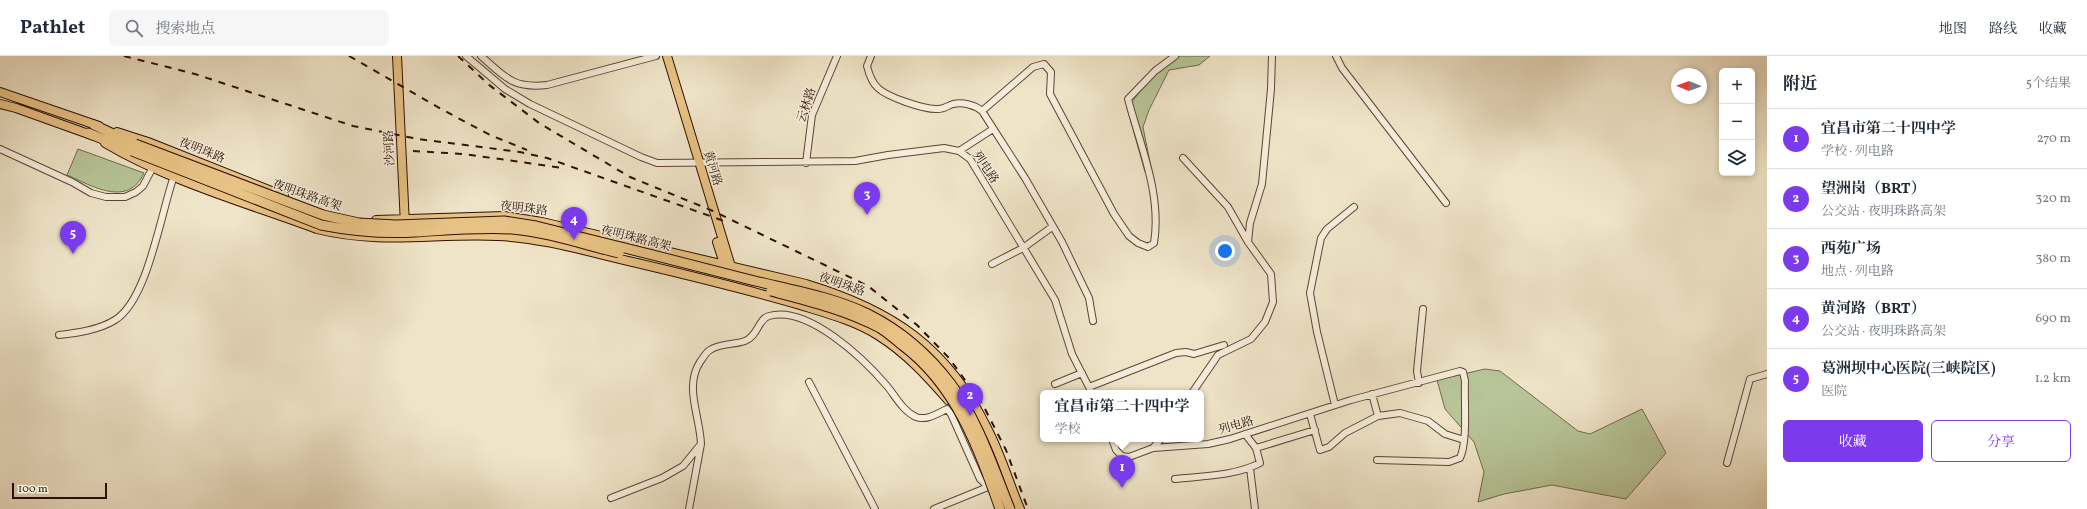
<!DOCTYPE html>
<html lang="zh">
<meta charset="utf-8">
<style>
:root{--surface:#fff;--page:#f6f6f7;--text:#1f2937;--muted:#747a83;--line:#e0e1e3;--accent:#7c3aed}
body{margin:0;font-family:Vollkorn,"Noto Serif SC",serif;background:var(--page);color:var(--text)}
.controls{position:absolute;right:12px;top:12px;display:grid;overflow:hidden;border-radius:6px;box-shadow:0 2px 6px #0003}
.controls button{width:36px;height:36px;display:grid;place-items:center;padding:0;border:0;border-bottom:1px solid var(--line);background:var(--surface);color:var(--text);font:20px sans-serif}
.compass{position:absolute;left:1671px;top:12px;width:36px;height:36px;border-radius:50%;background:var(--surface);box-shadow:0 2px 6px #0003;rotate:271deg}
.scale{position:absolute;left:12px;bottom:10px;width:95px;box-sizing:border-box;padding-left:4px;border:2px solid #2d1000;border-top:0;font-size:11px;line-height:14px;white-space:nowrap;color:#2d1000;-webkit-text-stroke:3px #f5eddb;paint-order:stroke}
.you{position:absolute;left:1225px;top:195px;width:14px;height:14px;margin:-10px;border:3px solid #fff;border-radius:50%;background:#1a73e8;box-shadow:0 0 0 6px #1a73e833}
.badge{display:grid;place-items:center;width:26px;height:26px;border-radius:50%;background:var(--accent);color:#fff;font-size:13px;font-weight:700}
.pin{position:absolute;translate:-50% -33px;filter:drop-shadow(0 1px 2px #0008)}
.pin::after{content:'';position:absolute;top:21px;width:14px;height:12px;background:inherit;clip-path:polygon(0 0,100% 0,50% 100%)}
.popup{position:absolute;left:1040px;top:334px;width:164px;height:52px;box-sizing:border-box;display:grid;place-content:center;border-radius:6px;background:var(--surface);filter:drop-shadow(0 1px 3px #0005);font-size:13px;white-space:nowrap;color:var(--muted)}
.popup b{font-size:15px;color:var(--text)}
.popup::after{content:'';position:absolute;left:50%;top:100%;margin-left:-8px;border:8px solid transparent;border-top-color:var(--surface)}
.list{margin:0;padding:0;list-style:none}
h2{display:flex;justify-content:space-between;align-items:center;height:52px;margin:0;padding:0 16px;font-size:17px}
h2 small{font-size:13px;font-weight:400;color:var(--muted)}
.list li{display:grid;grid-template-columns:26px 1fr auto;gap:12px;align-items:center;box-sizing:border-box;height:60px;padding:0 16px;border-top:1px solid var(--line)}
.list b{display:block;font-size:15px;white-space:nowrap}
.list p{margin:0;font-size:13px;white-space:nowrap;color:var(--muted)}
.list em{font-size:13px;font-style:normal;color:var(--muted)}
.actions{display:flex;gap:8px;padding:12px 16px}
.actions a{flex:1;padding:9px 0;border:1px solid var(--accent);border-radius:6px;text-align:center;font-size:14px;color:var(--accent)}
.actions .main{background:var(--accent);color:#fff}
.icon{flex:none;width:22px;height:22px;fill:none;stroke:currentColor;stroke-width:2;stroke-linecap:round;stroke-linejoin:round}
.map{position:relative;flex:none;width:1767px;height:453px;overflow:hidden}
header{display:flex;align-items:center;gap:24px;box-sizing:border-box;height:56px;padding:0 20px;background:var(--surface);border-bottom:1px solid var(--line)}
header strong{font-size:19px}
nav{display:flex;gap:22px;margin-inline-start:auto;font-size:14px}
.search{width:280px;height:36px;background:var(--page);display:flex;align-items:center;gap:10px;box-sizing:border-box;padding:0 14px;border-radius:6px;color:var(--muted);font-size:15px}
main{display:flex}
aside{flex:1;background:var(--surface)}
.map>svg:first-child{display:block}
.green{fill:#b7c598;stroke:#726a4c}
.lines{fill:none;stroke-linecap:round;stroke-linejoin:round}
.minor-casing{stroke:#5e4532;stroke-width:8}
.major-casing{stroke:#2d1000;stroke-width:10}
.highway-casing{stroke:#2d1000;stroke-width:11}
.minor{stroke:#f5eddb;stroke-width:6}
.major{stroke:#e8c284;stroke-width:8}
.highway{stroke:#e8c284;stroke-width:9}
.rail{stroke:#2d1000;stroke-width:2;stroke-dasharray:7 7;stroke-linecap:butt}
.highway-bridge-casing{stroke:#2d1000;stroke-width:11;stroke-linecap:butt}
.highway-bridge{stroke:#e8c284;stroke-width:9}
.labels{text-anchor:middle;stroke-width:3;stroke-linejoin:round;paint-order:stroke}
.street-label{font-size:12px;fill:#2d1000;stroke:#f5eddb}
</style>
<header>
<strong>Pathlet</strong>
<div class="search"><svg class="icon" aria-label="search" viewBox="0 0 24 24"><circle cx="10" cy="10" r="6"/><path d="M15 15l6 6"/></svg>搜索地点</div>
<nav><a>地图</a><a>路线</a><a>收藏</a></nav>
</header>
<main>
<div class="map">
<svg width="1767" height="453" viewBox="0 0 1767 453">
<rect width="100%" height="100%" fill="#efe4c8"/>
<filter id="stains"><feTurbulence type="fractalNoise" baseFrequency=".005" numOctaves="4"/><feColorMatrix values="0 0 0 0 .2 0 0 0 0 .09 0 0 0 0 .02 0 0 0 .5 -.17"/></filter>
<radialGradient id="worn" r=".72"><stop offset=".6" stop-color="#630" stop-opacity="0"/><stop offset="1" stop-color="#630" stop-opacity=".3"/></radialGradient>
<path class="green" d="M1180 0H1210L1199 9 1169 14 1149 54 1143 71 1152 116H1145L1127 52 1153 19Z
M78 93 144 117C128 152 92 130 67 119Z
M1485 313 1500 315 1578 375 1590 378 1642 353 1666 397 1626 443 1552 429 1504 438 1478 446 1484 416 1474 386 1445 353 1437 324Z"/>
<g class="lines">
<g class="minor-casing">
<path id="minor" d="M466 0 505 33 530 48 641 101 657 107 855 105 888 99 944 92 959 95 970 103 1055 244 1072 298 1092 337
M481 0C505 21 513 33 547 29L656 0
M871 0 867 10C869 18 872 27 878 32 887 41 923 53 936 53 943 54 947 50 953 48 963 46 975 49 982 55L1025 122 1062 186 1089 242 1093 265
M1336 0 1342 12 1446 147
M982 55 1033 11 1044 8 1051 16 1050 38 1114 158 1129 180 1138 187 1148 191 1154 187C1162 138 1140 89 1128 43L1155 15 1175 0
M0 93 72 126 91 137 106 141H125L136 136 143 130 153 111
M959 95 993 73
M1183 102 1228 151 1248 186 1271 218 1273 246 1265 266 1251 283 1218 299 1192 337
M806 107 812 59 837 0
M1248 186 1250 167 1262 128 1271 33 1272 0
M992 208 1023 192 1052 171
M59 279C77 277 99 274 115 264 148 244 161 156 174 120
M809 326 875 453
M1419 327 1417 315 1423 253
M1055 328 1082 317
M1089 331 1176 297 1186 296 1194 298 1224 289
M1372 338 1378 360
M1335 349 1317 276 1310 237 1321 182 1327 173 1354 151
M1310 358 1320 394 1329 391 1345 377 1378 360 1400 357 1428 365 1445 378 1464 384
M1112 383 1116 394 1122 400 1129 401 1153 392 1208 388 1230 383 1351 344 1460 315 1463 316 1465 325C1464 345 1468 385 1460 402L1449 406 1377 404
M1153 392 1161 383
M1256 392 1315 374
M1727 407 1750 323 1767 318
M1250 412 1255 453
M1175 423C1203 420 1235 420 1260 407L1256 392 1245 378
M611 442 662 422 683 410 701 388C700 360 684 331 700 306 703 302 706 296 710 294 720 287 734 289 745 285 758 280 758 263 769 260 808 249 864 303 887 330 896 341 903 355 916 361 927 365 938 357 947 353L951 358 980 423 988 431 934 453
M689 453 701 388"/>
</g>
<g class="major-casing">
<path id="major" d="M397 0 405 169
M667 0 732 214
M0 36 99 70
M0 48 16 52 94 80
M117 76 148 86 284 140
M105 87C169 125 247 147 317 173 381 189 435 177 498 180 545 182 592 197 637 207 692 220 746 233 800 249 826 257 856 265 879 280 906 297 927 320 948 344
M376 164 505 160 542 166 806 228C892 254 948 291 988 374 1001 399 1009 427 1020 453
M717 186 726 214"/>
</g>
<g class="highway-casing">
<path id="highway" d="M94 69 135 88
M88 77 132 95"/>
</g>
<use href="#minor" class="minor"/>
<use href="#major" class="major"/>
<use href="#highway" class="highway"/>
<path class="rail" d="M124 0 195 18 353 70 418 83 520 96 547 102 724 165
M349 0 443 54 490 79 527 94
M458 0 488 28 539 67 630 121 713 155 868 230 917 269 949 302 983 349 1006 394 1028 453
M413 95 464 98 563 112"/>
<g class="highway-bridge-casing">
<path id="highway-bridge" d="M135 88 323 159 359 167 396 169 504 165 536 170C606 187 677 205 747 223 787 233 831 240 868 258 900 274 929 299 951 328 978 364 993 411 1010 453
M132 95 321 169C352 175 384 178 415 176 448 174 480 171 512 173 548 176 585 189 619 197
M771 235C809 245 846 254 880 272 888 277 895 283 902 289 956 329 978 391 1000 453"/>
</g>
<use href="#highway-bridge" class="highway-bridge"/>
</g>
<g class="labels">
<g class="street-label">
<text transform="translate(806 49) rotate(-72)" y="4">云林路</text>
<text transform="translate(389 92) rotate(-93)" y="4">沙河路</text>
<text transform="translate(202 94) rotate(22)" y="4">夜明珠路</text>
<text transform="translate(986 111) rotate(56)" y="4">列电路</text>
<text transform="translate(713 112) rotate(73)" y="4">黄河路</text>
<text transform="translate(307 139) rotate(19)" y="4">夜明珠路高架</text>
<text transform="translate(524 152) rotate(7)" y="4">夜明珠路</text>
<text transform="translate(636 182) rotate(14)" y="4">夜明珠路高架</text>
<text transform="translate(842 228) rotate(20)" y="4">夜明珠路</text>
<text transform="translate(1236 369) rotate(-16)" y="4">列电路</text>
</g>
</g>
<rect width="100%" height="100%" filter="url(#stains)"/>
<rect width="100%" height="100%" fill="url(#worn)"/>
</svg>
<div class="controls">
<button>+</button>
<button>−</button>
<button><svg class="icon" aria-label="layers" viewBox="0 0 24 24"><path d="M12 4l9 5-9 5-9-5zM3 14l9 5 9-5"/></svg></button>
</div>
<svg class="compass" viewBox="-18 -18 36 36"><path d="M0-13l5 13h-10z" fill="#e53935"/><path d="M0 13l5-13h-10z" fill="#747a83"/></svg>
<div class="scale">100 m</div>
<div class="you"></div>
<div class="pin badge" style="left:1122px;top:432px">1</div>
<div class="popup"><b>宜昌市第二十四中学</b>学校</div>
<div class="pin badge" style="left:970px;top:360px">2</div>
<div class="pin badge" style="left:867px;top:159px">3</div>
<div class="pin badge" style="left:574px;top:184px">4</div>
<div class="pin badge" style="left:73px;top:198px">5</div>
</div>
<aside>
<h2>附近<small>5个结果</small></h2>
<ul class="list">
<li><span class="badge">1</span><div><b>宜昌市第二十四中学</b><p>学校 · 列电路</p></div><em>270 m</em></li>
<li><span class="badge">2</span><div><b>望洲岗（BRT）</b><p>公交站 · 夜明珠路高架</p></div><em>320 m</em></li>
<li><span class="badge">3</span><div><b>西苑广场</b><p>地点 · 列电路</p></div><em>380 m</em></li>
<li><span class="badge">4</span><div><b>黄河路（BRT）</b><p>公交站 · 夜明珠路高架</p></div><em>690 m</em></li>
<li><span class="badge">5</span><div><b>葛洲坝中心医院(三峡院区)</b><p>医院</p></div><em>1.2 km</em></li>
</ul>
<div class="actions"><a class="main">收藏</a><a>分享</a></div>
</aside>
</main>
